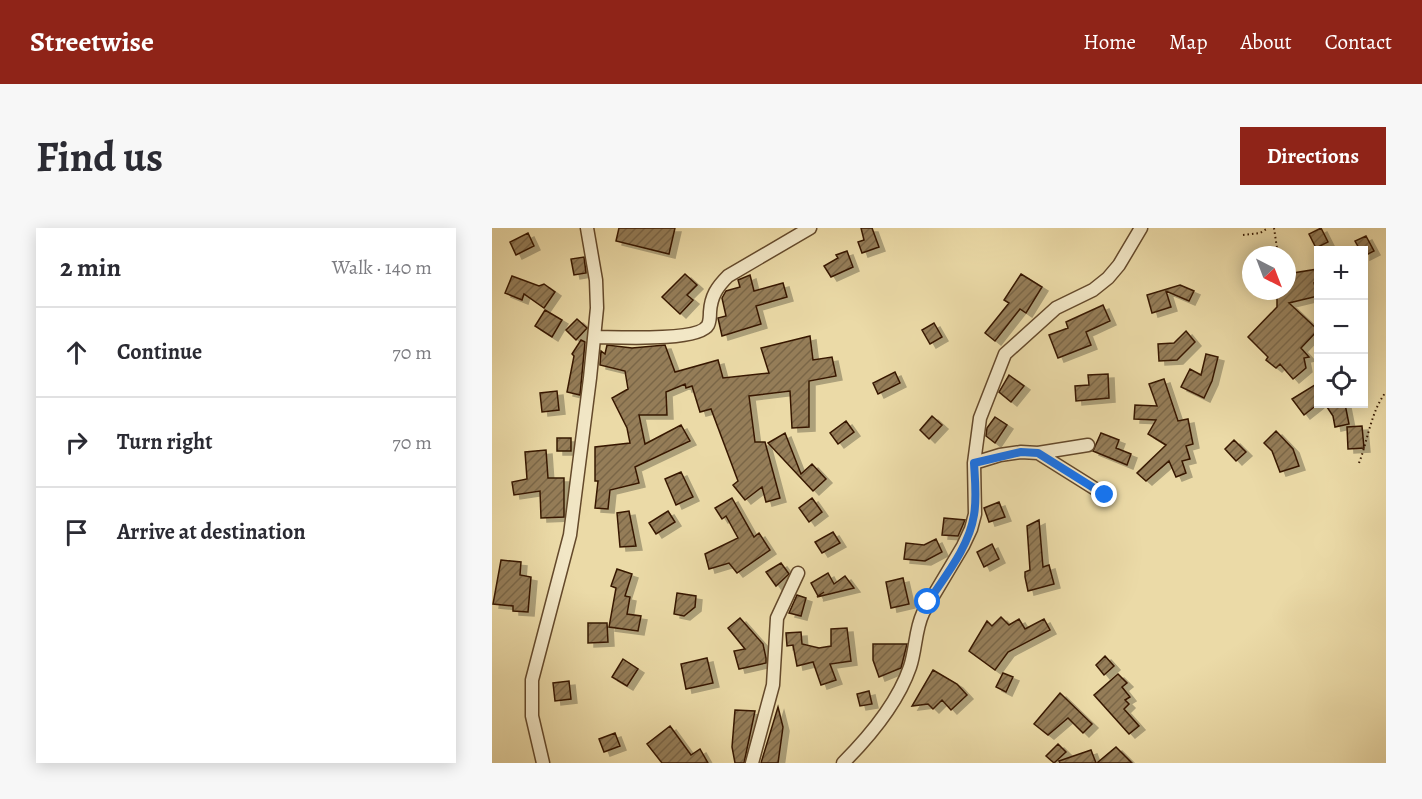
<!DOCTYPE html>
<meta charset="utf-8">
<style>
:root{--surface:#fff;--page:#f7f7f7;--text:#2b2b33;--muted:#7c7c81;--line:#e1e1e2;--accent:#8f2418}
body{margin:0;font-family:Alegreya,serif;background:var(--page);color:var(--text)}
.controls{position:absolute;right:18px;top:18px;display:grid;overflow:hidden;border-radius:0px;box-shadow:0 3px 15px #0003}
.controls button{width:54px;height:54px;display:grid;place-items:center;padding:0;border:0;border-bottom:2px solid var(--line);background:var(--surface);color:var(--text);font:30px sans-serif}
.compass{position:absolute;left:750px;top:18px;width:54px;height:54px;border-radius:50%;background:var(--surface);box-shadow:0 3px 15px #0003;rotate:138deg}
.stop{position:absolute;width:18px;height:18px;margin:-14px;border:4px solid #1a73e8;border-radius:50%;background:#fff}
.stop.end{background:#1a73e8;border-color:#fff;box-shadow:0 2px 6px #0008}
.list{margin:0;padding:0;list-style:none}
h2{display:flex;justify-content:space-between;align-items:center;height:78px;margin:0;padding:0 24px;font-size:26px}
h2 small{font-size:20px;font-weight:400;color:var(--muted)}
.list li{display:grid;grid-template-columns:39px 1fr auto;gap:18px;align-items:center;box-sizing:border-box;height:90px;padding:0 24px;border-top:2px solid var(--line)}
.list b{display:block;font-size:22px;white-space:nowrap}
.list em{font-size:20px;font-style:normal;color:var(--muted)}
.icon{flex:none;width:33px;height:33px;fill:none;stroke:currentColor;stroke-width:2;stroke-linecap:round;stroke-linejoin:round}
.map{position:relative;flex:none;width:894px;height:535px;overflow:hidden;border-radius:0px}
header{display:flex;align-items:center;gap:36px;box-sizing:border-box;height:84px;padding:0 30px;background:var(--accent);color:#fff}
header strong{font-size:28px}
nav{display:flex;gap:33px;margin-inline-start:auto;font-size:21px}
.intro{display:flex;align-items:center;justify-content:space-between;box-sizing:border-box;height:144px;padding:0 36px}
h1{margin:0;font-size:42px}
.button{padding:15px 27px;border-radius:0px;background:var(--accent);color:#fff;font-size:21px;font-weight:700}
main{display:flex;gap:36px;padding:0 36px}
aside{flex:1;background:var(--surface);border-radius:0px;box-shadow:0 3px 15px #0003}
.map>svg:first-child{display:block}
.building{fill:url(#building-hatch);stroke:#371902;stroke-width:1.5;filter:url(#shadow)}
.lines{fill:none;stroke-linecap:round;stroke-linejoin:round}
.minor-casing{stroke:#64492b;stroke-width:15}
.path{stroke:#371902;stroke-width:2;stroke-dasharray:1.5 3;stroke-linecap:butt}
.minor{stroke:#f2e7c6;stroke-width:12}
.route{stroke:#1a73e8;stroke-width:8}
</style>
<header>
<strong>Streetwise</strong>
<nav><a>Home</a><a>Map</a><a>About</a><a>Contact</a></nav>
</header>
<div class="intro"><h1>Find us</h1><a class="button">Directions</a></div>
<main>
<aside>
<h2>2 min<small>Walk · 140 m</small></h2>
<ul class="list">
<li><svg class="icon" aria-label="ahead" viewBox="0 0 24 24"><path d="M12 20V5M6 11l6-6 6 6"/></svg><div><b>Continue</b></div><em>70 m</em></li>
<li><svg class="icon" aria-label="right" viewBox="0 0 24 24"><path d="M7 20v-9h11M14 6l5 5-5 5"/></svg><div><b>Turn right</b></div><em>70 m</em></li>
<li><svg class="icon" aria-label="arrive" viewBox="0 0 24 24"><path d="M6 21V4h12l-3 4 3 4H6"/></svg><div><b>Arrive at destination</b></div></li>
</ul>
</aside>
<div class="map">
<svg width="894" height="535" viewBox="0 0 894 535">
<defs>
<pattern id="building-hatch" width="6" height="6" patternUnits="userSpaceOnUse" patternTransform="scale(1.5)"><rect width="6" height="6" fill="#957d58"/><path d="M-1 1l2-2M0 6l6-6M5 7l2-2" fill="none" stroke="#7a6647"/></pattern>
<filter id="shadow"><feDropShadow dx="6" dy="4" stdDeviation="0" flood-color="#0004"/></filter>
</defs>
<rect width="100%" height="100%" fill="#ebdaa7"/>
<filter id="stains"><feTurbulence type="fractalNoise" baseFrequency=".00333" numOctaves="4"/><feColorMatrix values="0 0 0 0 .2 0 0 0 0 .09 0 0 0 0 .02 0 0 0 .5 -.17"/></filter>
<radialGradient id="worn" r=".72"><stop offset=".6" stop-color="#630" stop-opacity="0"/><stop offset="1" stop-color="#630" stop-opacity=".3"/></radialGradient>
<path class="building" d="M127 0H183L177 26 124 13Z
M369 0H380L387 19 370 25 366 14 372 12Z
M829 0 836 14 824 20 817 6Z
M36 5 42 18 24 27 18 14Z
M874 8 882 23 872 28V22H868L863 13Z
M355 23 361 39 339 49 332 38 346 30 344 27Z
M92 29 94 45 82 47 79 31Z
M826 41V55H822L826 68 797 75 826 102 809 120 817 129 812 130 814 140 801 151 788 136 784 140 774 132 776 129 756 109 785 79V63H795V46Z
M193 46 205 57 195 67 201 72 188 86 170 69Z
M529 46 550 59 534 85 528 81 503 113 493 105 517 75 512 72Z
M258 47 262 63 291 55 295 69 264 78 269 96 230 108 226 90 234 88 230 70 234 63 248 59 246 52Z
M20 48 47 58 52 56 63 64 52 80 32 66 30 72 13 65Z
M688 57 702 63 697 73 674 63 679 79 660 85 655 67Z
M611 77 618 93 594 104 599 117 566 130 557 107 576 100 574 94Z
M53 82 70 92 60 109 43 98Z
M85 91 95 100 84 112 74 102Z
M442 95 450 109 438 116 430 102Z
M694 103 703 114 685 132 667 133 666 116 682 115Z
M318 108 321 132 340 129 344 148 317 153V199L300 200 298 163 257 168 263 214H273L288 270 274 274 270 259 253 272 241 257 246 253 219 181 208 184 200 158 194 160 193 156 174 164 175 187H147L153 216 189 197 198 213 143 239 147 255 118 262 116 281 103 280 106 253H103V219L138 215 135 200 120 170 136 161 133 143 108 137 109 123 113 126 115 117 140 120 173 117 183 144 226 132 231 150 277 145 269 120Z
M89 112 93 114 88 167 75 164 82 128 80 126Z
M714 126 726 129 720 153 712 170 689 159 698 141 709 147Z
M403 144 408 155 386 166 381 155Z
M616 146 617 170 584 173 583 158 597 157 596 147Z
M517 147 532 158 519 174 507 164Z
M672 151 686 193 696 191 701 216 694 218 698 231 690 233 694 245 684 249 677 233 654 253 645 245 674 217 656 206 664 192 642 191 643 177 665 178 657 156Z
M826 155V176L812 187 800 171Z
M65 163 67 182 50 184 48 165Z
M833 176H853L857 196 843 199 841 188Z
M440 188 450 197 437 211 428 202Z
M503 189 515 197 503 215 494 208 495 200Z
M354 193 362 204 346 216 338 205Z
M870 198 872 220 856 221 855 199Z
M784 203 801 221 807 238 788 244 780 223 772 215Z
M293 205 309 246 320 236 334 251 321 263 276 215Z
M609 205 627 212 624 220 639 226 635 237 601 223Z
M65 210H79V223H65Z
M742 212 754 224 744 233 733 221Z
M54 222 56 250H72V289L49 290 48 263 22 267 20 254 35 251 33 224Z
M189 244 201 269 184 277 173 251Z
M240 270 262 309 267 305 278 322 245 345 237 335 217 341 213 326 246 310 234 288 230 291 223 280Z
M320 270 330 284 317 294 307 280Z
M507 274 513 289 497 294 492 280Z
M137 283 144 318 128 319 125 285Z
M176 283 183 294 164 306 157 295Z
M452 290 473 292 466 308 450 307Z
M547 292 551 339 557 337 562 356 536 363 533 349V344L538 342 535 298Z
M341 304 348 315 330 325 323 314Z
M444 311 450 324 433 333 412 331 414 315 432 317Z
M500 316 507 331 492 339 485 324Z
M9 332 29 334 28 347 39 349 36 384 21 383V378L1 376Z
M289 335 297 346 284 358 274 344Z
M125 341 140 346 133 368 138 369 135 386 149 388 146 403 117 399 124 360 119 358Z
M336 345 342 356 353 348 362 360 325 369 332 364 326 368 319 355Z
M411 350 417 376 399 380 394 354Z
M185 365 204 368 203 379 192 388 182 386Z
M305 367 314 370 309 388 297 385Z
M509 389 517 397 527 391 533 401 552 391 558 402 516 424 503 442 477 423 495 393 500 398Z
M248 390 271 416 274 430V435L247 441 242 423 253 421 236 400Z
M96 395H115L116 414 96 415Z
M355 400 359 433 338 436 344 452 329 457 321 434 305 438 301 417 295 418 294 405 309 404 310 416 327 420 339 418V401Z
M381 416H415L409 440 387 449 381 432Z
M613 428 622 438 612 447 604 437Z
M215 430 221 455 194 461 189 436Z
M131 431 146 441 135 458 120 449Z
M441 442 465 456 475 467 459 482 450 472 441 481 436 476 420 478Z
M511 445 521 449 514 464 504 459Z
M626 446 635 455 630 459 638 469 633 472 637 476 632 481 647 498 637 506 602 467Z
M77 453 79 471 63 473 61 455Z
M377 463 380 476 368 478 365 466Z
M568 465 600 496 591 505 576 490 556 507 542 496Z
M286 479 291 499 286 535H269Z
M243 482 263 483 252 535H243L240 519Z
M178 498 199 527 208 521 216 535H170L155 516Z
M123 505 128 518 112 524 107 511Z
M566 516 574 524 562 535 554 528Z
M624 519 640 535H605Z
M599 522 604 535H568L567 533Z"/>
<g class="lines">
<g class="minor-casing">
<path id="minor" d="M103 109C123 109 207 114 216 97 218 93 218 89 218 84 219 68 225 59 236 48L318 0
M546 225 613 267
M482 235 508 227 529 224 546 225 596 217
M51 535 40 488V452L78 307 98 150 105 80 104 52 95 0
M260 535 281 457 285 390 306 345
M351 535C377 509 406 474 418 439 424 421 423 402 431 385L471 318 479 301 483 286 482 235 488 190 513 126 564 80 601 62 616 50 627 37 649 0"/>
</g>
<path class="path" d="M782 0 785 20
M751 7 768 5 776 0
M867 235C876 212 879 183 894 164"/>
<use href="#minor" class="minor"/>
</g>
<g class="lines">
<path class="route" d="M436 374C454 347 477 319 482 287 485 270 483 252 482 235L529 224 546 225 613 267"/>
</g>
<rect width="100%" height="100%" filter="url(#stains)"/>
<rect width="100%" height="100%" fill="url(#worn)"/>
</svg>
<div class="controls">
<button>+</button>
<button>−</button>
<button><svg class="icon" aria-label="locate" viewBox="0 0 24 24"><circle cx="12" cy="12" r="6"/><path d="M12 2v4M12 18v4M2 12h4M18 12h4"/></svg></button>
</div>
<svg class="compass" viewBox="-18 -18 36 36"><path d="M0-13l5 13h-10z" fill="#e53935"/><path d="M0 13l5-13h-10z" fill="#7c7c81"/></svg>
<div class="stop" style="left:436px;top:374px"></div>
<div class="stop end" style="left:613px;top:267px"></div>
</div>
</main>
